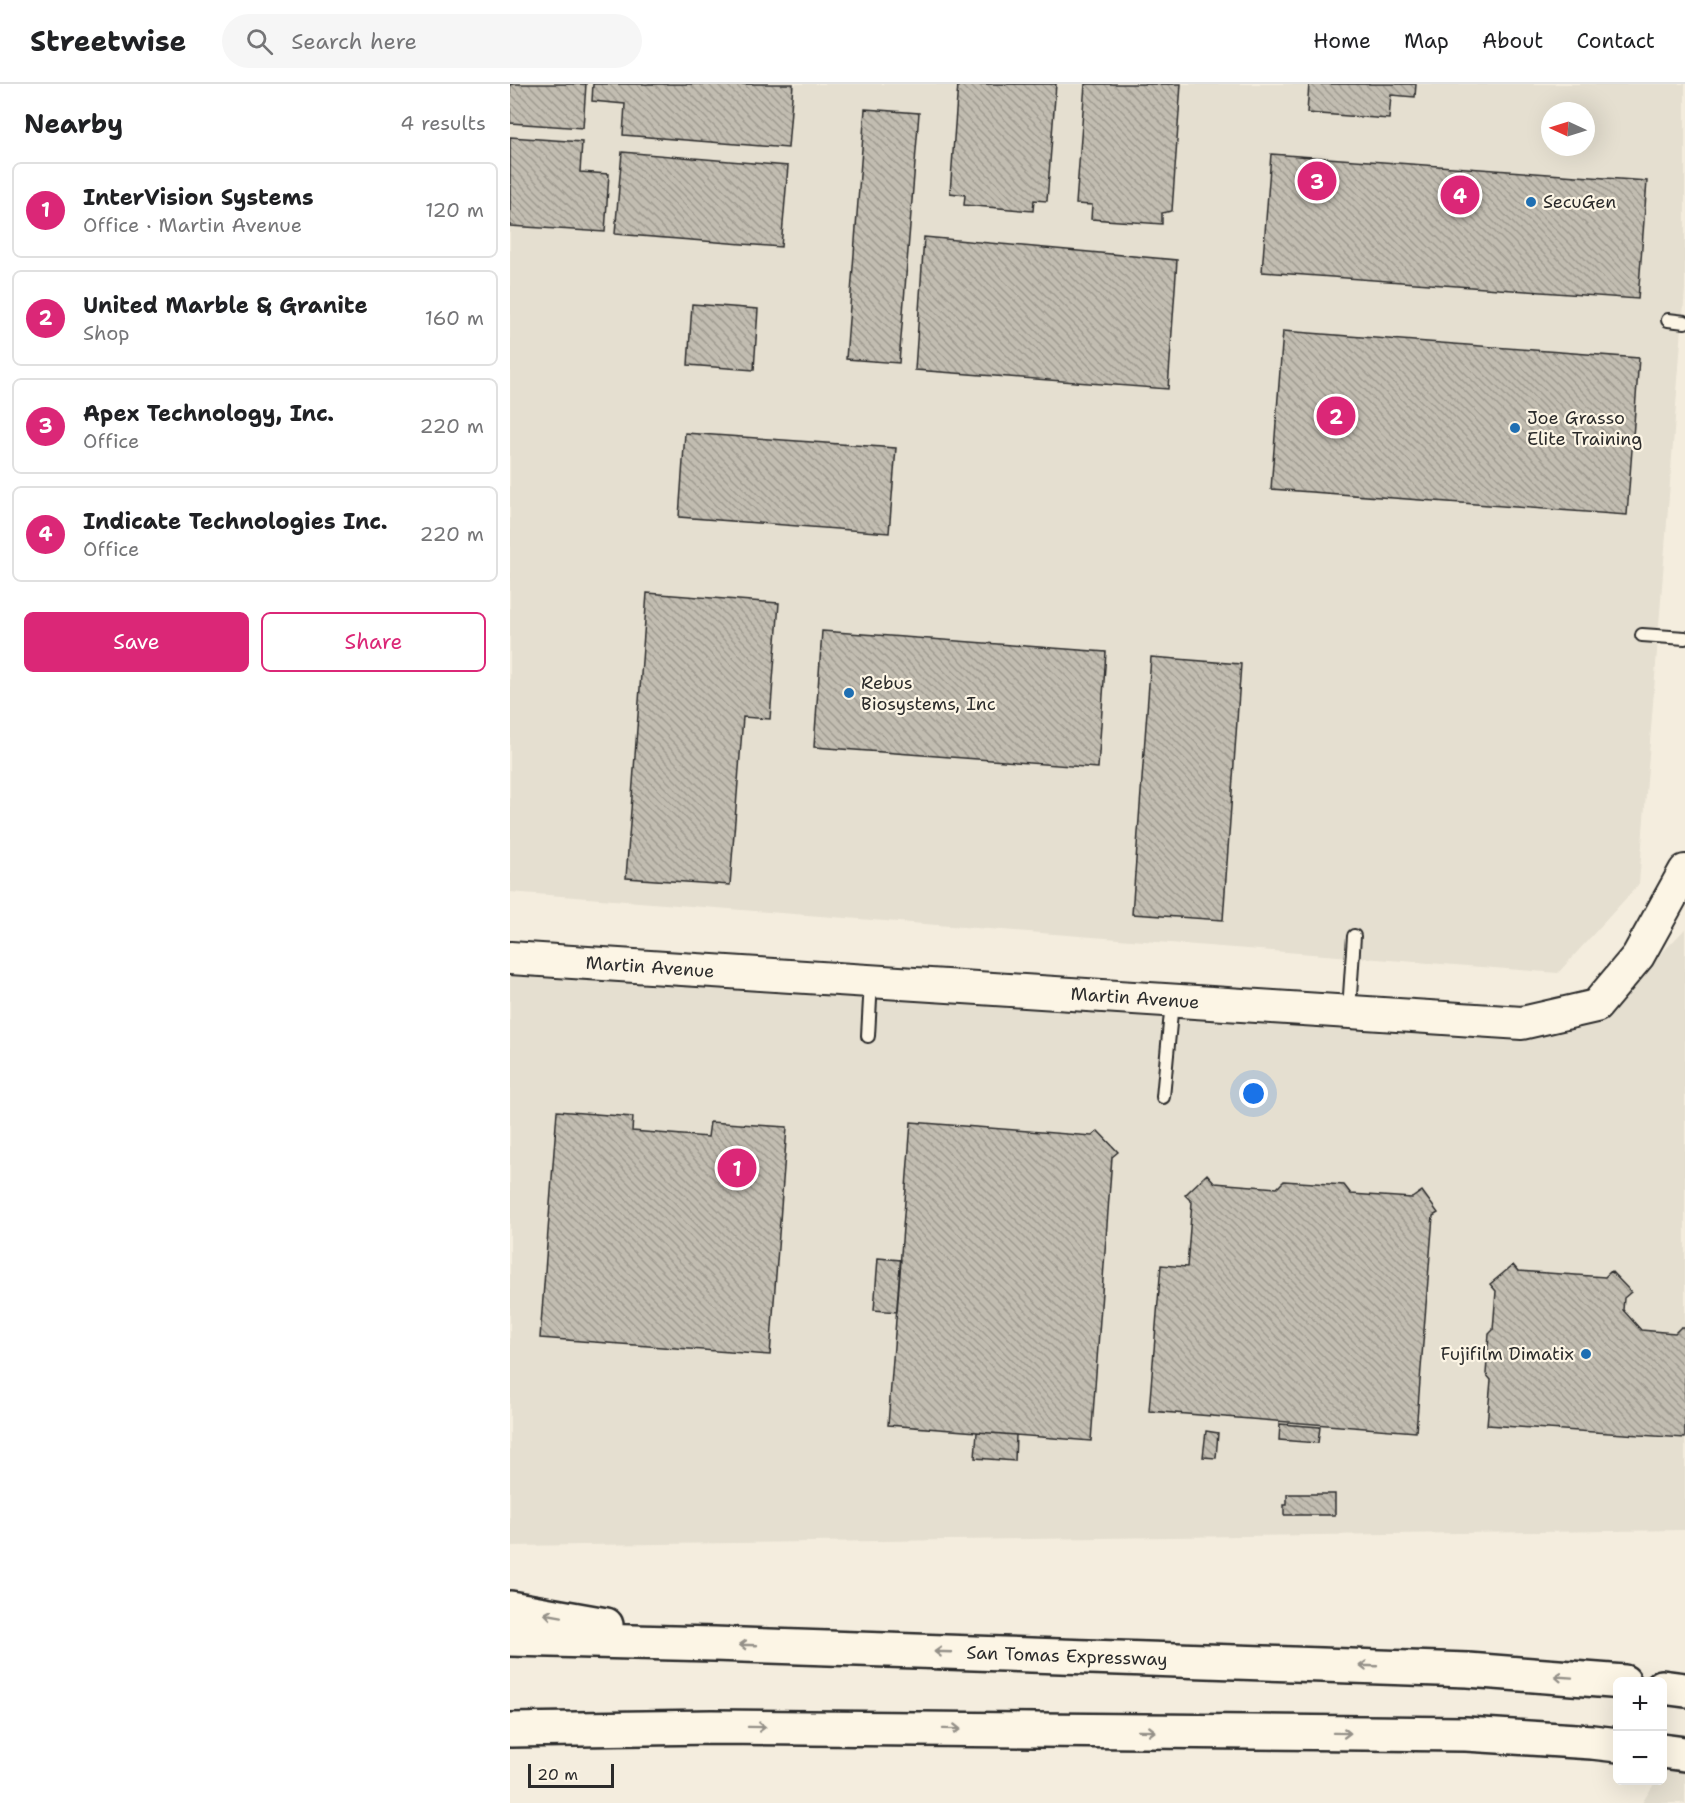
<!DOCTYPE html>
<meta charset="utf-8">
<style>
:root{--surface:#fff;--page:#f6f6f6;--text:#202124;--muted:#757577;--line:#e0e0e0;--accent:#db2777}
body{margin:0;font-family:"Shantell Sans",sans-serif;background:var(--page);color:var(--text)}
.controls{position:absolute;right:18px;bottom:18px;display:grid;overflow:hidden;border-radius:9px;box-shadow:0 6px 24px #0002}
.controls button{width:54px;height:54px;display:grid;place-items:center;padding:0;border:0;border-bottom:2px solid var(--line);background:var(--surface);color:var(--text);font:30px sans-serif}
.compass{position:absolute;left:1031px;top:18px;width:54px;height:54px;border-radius:50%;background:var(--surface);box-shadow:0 6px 24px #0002;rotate:274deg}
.scale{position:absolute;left:18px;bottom:15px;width:86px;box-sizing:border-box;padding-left:6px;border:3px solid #2b2b2b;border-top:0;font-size:16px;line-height:21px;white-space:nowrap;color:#2b2b2b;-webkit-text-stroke:4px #fcf5e5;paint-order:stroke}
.you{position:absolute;left:744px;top:1010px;width:21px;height:21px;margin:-15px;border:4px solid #fff;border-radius:50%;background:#1a73e8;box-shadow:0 0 0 9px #1a73e833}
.badge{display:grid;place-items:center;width:39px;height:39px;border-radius:50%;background:var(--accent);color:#fff;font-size:20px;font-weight:700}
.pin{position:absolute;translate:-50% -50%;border:3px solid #fff;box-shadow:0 2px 6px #0006}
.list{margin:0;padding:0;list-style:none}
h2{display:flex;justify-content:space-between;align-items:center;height:78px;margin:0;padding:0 24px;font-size:26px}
h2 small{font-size:20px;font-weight:400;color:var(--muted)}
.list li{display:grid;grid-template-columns:39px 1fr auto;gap:18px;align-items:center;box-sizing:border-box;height:96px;margin:0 12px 12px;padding:0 12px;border:2px solid var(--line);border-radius:9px}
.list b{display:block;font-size:22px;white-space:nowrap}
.list p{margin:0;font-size:20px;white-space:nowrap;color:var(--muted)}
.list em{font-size:20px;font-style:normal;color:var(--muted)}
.actions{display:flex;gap:12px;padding:18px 24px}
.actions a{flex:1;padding:14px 0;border:2px solid var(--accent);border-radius:9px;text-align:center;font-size:21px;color:var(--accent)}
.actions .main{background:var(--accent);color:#fff}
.icon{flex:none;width:33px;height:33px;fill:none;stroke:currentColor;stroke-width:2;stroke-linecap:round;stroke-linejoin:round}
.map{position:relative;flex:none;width:1175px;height:1719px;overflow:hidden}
header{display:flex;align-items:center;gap:36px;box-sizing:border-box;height:84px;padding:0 30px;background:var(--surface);border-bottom:2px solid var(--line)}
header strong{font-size:28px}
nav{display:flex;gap:33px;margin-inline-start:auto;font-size:21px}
.search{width:420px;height:54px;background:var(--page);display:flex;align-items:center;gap:15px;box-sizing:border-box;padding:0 21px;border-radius:33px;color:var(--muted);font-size:22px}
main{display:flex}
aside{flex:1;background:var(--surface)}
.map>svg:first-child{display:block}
.built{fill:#e5dfd0;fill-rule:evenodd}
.building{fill:url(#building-back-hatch);stroke:#2b2b2b;stroke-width:1.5}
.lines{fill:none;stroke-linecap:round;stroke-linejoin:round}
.lane-casing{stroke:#2b2b2b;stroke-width:16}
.secondary-casing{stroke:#2b2b2b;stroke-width:36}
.highway-casing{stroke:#2b2b2b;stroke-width:38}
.lane{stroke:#fcf5e5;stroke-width:12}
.secondary{stroke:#fcf5e5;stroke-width:32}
.highway{stroke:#fcf5e5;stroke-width:33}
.oneway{stroke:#949088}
.poi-dot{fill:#1f6fb2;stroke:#fcf5e5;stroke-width:2}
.labels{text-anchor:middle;stroke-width:4.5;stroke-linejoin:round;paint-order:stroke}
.poi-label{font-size:18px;fill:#2b2b2b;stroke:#fcf5e5;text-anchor:start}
.street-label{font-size:18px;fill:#2b2b2b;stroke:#fcf5e5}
</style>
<header>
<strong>Streetwise</strong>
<div class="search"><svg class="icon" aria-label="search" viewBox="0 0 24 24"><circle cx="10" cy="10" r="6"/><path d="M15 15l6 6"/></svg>Search here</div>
<nav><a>Home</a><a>Map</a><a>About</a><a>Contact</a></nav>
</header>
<main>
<aside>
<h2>Nearby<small>4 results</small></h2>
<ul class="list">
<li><span class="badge">1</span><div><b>InterVision Systems</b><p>Office · Martin Avenue</p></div><em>120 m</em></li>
<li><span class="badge">2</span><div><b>United Marble &amp; Granite</b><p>Shop</p></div><em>160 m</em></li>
<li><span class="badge">3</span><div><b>Apex Technology, Inc.</b><p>Office</p></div><em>220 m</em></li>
<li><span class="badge">4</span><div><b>Indicate Technologies Inc.</b><p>Office</p></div><em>220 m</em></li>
</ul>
<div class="actions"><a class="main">Save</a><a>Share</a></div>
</aside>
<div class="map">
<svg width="1175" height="1719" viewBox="0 0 1175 1719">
<defs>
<pattern id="building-back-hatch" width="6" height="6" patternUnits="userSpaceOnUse" patternTransform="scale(1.5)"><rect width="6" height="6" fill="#c2bdb1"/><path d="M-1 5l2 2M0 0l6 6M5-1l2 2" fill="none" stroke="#9e9a90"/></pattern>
</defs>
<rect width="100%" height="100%" fill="#f4edde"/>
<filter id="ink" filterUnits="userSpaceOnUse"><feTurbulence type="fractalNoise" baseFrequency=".0167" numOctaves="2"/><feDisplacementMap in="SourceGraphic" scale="12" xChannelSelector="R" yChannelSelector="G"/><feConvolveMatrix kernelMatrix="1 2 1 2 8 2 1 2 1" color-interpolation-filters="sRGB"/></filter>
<g filter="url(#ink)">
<path class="built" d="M0 0H1175V205L1129 800 1048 889 0 808ZM1040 27H1076V63H1040Z
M1175 845V1446L0 1462V874L1083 940Z
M1175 1652V1719H1132L1146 1697 1152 1696 1153 1687Z"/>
<path class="building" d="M0 0H76L73 44 0 39Z
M83 0H283L278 64 113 51 115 20 82 17Z
M448 0H546L537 117 524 116 523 127 454 121 455 111 440 109Z
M575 0H671L662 127 652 129V140L581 135 582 121 566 120Z
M799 0H906L905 13 881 11 879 35 797 29Z
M355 25 409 29 389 279 336 275Z
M0 53 72 58 70 88 99 90 95 148 0 142Z
M112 68 278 82 271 163 105 150Z
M761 70 1137 97 1128 215 752 188Z
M414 153 667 176 658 305 405 286Z
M182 220 248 225 244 286 178 281Z
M773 247 1129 274 1117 431 761 405Z
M175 349 386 364 379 449 169 433Z
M137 509 269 519 260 635 233 633 220 801 116 794Z
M312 547 596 568 588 684 304 663Z
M641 573 731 580 713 836 622 830Z
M47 1027 123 1033 122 1047 198 1053 200 1038 277 1043 260 1271 30 1254Z
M401 1038 582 1052 588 1047 608 1068 602 1073 581 1357 378 1341Z
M697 1090 705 1099 767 1104 774 1097 834 1101 841 1110 902 1114 912 1107 928 1129 923 1132 906 1348 639 1327 651 1181 677 1183 682 1118 675 1111Z
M368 1174 391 1176 387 1228 364 1226Z
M1003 1181 1008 1187 1095 1193 1101 1187 1121 1208 1114 1214 1113 1226 1131 1246 1165 1249 1171 1243H1175V1354L977 1341 981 1296 976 1290 979 1250 983 1246 986 1207 980 1200Z
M770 1340 810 1343 808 1359 769 1356Z
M696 1347 708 1349 706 1374 693 1373Z
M467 1348 506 1351 505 1377 465 1374Z
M777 1410H825V1431H774V1421H777Z"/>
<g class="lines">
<g class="lane-casing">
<path id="lane" d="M1158 236 1175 238
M1132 551 1175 554
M839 926 844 852
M358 952 361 897
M653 1013 662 918"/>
</g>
<g class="secondary-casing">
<path id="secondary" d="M0 874 1012 939 1086 922 1128 872 1175 787"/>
</g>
<g class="highway-casing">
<path id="highway" d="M0 1524 96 1541
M0 1555 204 1560 958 1586 1114 1598
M1152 1603 1175 1606
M0 1646 202 1643 956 1650 1082 1658 1108 1661
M1152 1667 1175 1670"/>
</g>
<use href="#lane" class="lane"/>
<use href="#secondary" class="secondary"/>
<use href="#highway" class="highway"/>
</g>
<defs><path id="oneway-shaft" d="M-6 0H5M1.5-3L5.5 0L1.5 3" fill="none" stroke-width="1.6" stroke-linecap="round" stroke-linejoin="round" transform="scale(1.5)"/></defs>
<g class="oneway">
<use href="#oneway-shaft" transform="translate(43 1531) rotate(-170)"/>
<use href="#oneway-shaft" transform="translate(238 1561) rotate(-178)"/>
<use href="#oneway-shaft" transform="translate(433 1568) rotate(-178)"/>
<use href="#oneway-shaft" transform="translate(858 1582) rotate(-178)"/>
<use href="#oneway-shaft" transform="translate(1053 1593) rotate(-176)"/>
<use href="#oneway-shaft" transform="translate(247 1643) rotate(1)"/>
<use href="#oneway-shaft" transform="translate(442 1645) rotate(1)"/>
<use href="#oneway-shaft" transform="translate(637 1647) rotate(1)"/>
<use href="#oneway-shaft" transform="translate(832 1649) rotate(1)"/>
</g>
</g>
<g class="poi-dot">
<circle cx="1021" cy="118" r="6"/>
<circle cx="1005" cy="344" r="6"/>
<circle cx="339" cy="609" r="6"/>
<circle cx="1076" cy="1270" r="6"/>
</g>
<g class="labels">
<g class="poi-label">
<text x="1033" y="124">SecuGen</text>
<text x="1017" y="340">Joe Grasso<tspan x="1017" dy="21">Elite Training</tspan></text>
<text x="351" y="605">Rebus<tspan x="351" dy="21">Biosystems, Inc</tspan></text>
<text x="1064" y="1276" text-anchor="end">Fujifilm Dimatix</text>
</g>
<g class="street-label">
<text transform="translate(140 883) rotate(4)" y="6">Martin Avenue</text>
<text transform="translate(625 914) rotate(4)" y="6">Martin Avenue</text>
<text transform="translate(557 1572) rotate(2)" y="6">San Tomas Expressway</text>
</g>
</g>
</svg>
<div class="controls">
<button>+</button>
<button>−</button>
</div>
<svg class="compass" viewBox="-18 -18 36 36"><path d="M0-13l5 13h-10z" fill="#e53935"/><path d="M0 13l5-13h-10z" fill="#757577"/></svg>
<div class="scale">20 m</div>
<div class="you"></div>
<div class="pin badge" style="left:227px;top:1084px">1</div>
<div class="pin badge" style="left:826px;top:332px">2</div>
<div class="pin badge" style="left:807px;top:97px">3</div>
<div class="pin badge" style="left:950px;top:111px">4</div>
</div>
</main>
